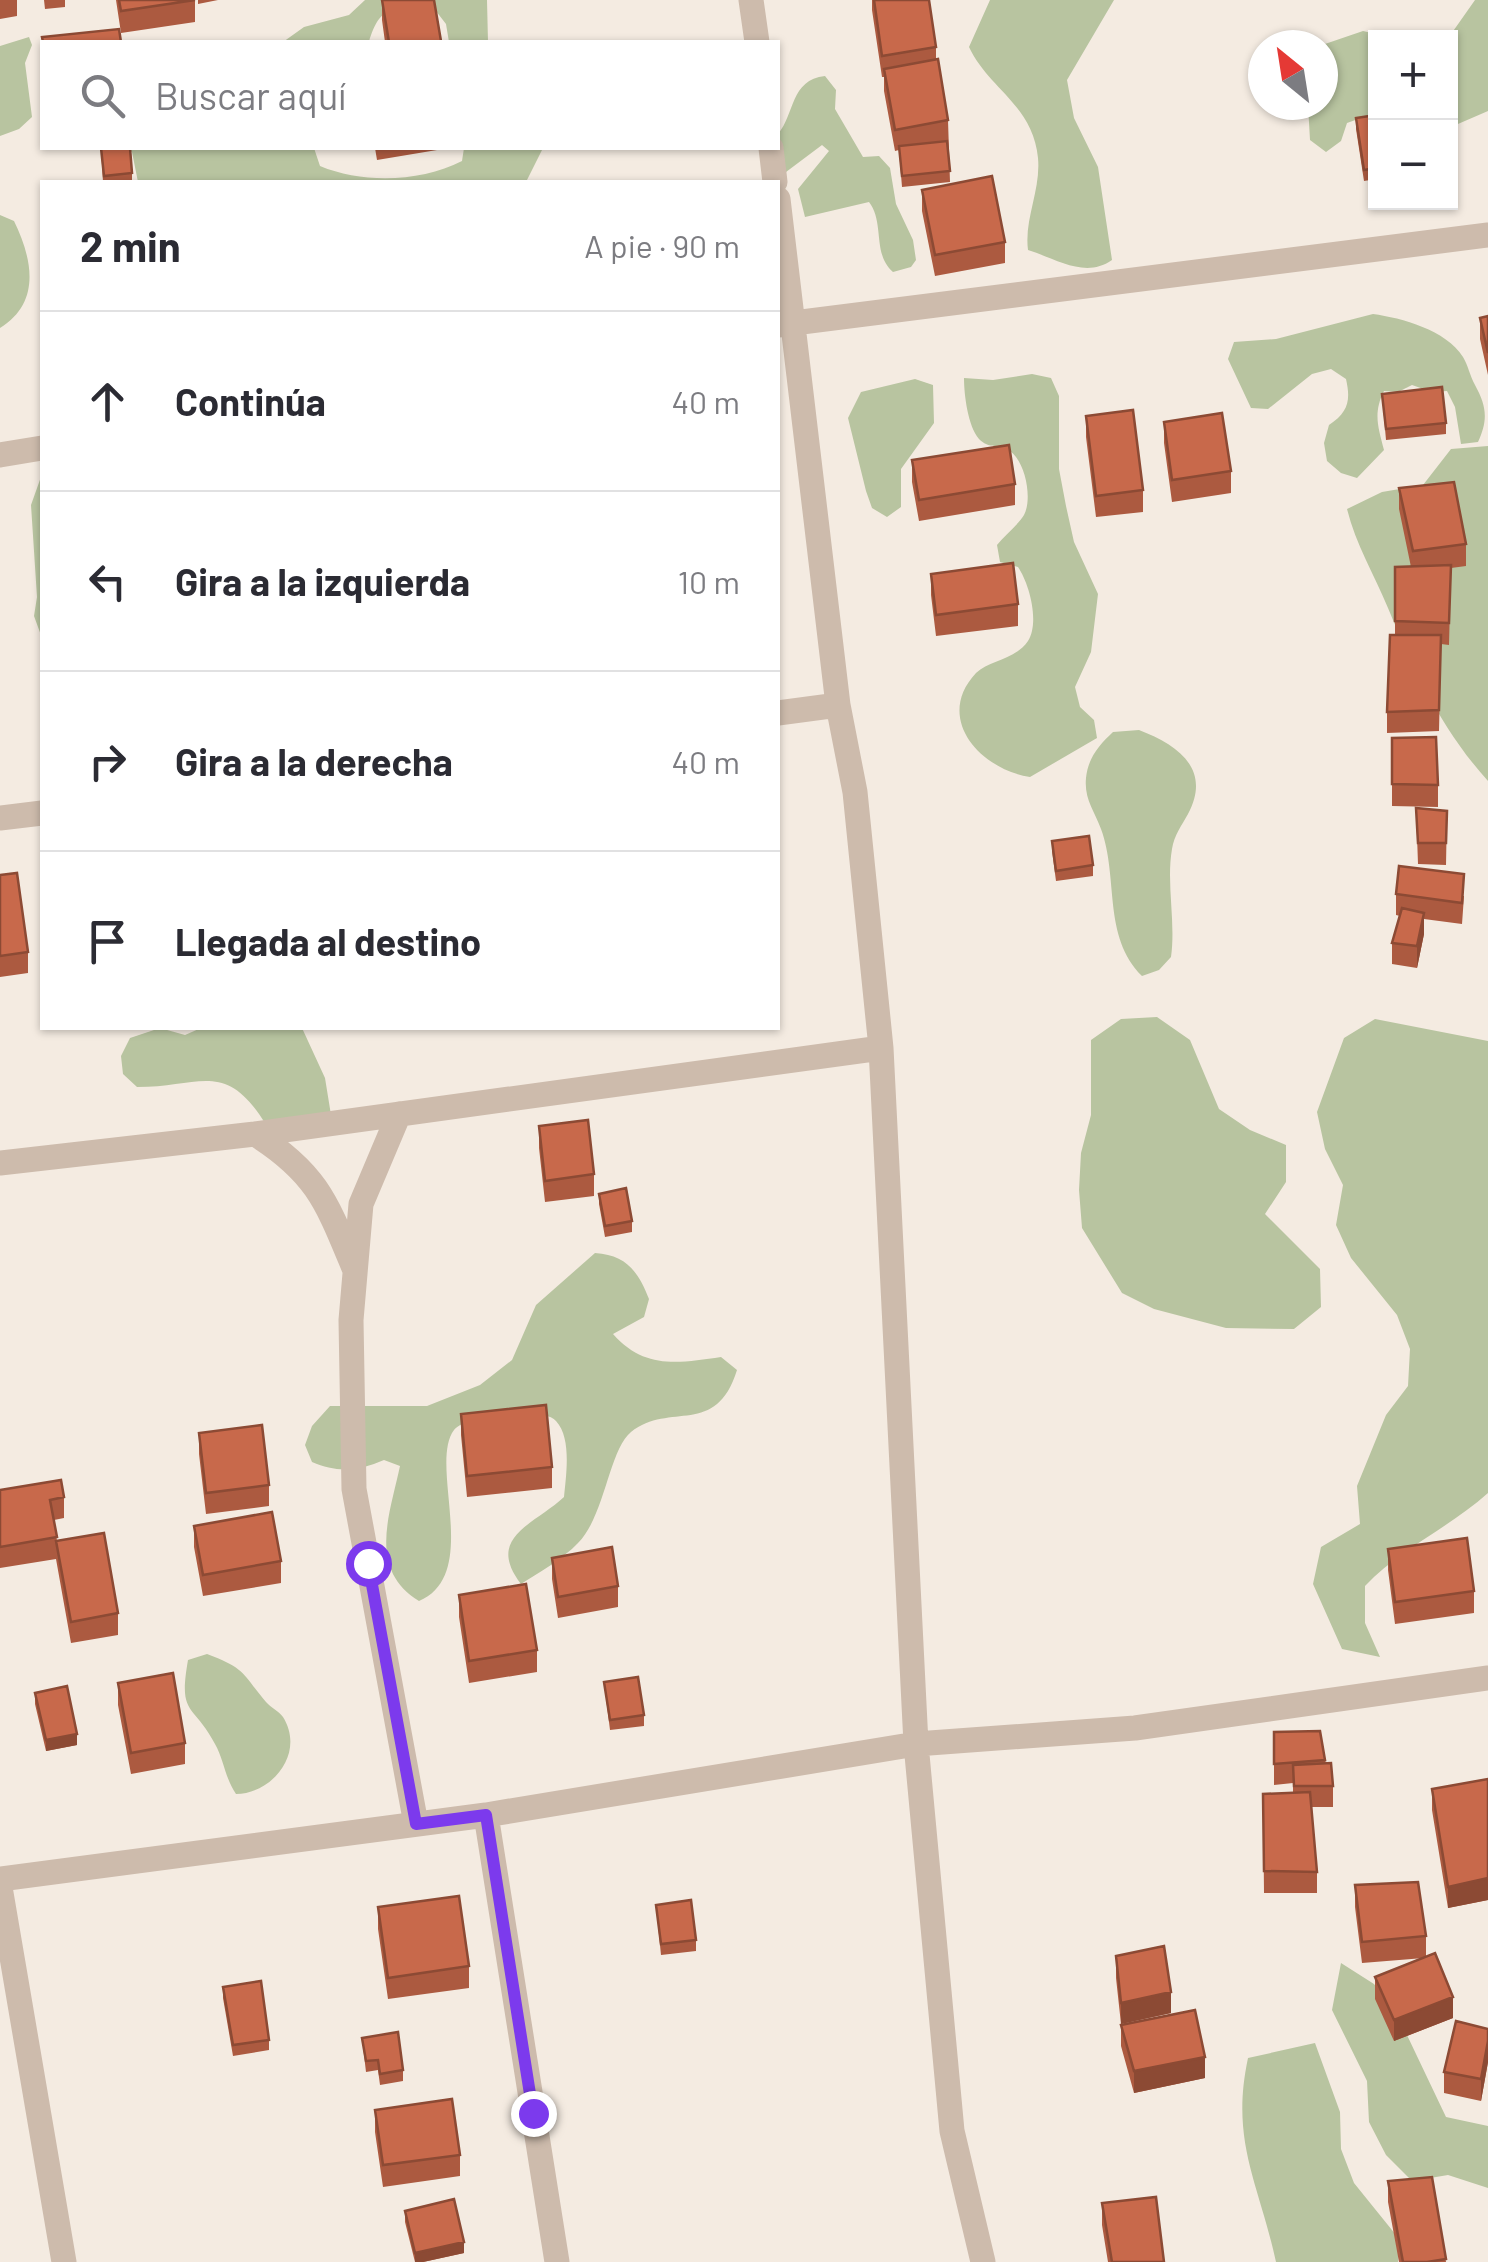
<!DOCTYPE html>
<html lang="es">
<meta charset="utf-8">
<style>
:root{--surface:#fff;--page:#f2f2f3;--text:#2b2b33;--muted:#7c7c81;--line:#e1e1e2}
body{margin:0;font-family:Barlow,sans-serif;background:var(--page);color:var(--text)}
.controls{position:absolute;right:30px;top:30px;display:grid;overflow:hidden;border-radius:0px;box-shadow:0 2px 8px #0004}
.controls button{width:90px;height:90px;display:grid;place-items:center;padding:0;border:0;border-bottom:2px solid var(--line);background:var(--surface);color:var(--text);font:50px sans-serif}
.compass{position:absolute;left:1248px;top:30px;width:90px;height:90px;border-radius:50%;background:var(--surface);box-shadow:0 2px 8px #0004;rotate:330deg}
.stop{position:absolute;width:30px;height:30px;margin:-22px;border:8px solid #7c3aed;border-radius:50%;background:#fff}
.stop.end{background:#7c3aed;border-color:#fff;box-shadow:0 2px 10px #0008}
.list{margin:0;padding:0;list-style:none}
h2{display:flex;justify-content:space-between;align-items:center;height:130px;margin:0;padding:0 40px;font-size:42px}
h2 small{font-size:32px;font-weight:400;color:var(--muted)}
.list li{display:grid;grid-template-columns:65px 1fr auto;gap:30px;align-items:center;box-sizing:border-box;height:180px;padding:0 40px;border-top:2px solid var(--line)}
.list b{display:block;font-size:38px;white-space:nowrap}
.list em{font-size:32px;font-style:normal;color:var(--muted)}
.icon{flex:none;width:55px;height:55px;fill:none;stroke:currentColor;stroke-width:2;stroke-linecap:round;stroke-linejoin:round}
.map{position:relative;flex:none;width:1488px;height:2262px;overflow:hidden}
.search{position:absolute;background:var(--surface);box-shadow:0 2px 8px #0004;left:40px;top:40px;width:740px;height:110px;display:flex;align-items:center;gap:25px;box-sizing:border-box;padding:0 35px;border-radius:0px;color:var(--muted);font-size:38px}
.panel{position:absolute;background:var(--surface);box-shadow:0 2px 8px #0004;left:40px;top:180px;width:740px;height:850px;border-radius:0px}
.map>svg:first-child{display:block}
.green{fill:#b8c4a0}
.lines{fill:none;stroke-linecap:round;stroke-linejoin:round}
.minor{stroke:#cdbbac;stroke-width:25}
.wall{fill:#ac5a40}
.shaded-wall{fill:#8c4a34}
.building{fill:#c8694b;stroke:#8c4a34;stroke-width:2.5}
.route{stroke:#7c3aed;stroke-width:12}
</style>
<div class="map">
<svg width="1488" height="2262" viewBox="0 0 1488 2262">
<rect width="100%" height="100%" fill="#f4ebe1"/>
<path class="green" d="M365 0H487L488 42H449L446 24 429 2C393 10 380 4 369 42H283L304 27 349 15Z
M990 0H1114L1067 80 1074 118 1098 167 1112 260C1085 279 1057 259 1028 250 1024 219 1041 190 1038 158 1033 105 988 88 969 47Z
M1475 0H1488V111L1451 127 1449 37Z
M1363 31 1390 37 1376 38 1375 113 1347 123 1341 141 1326 152 1310 140 1308 105H1323L1322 45Z
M29 37 32 45 25 63 32 117 19 129 0 136V46Z
M825 76 836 90 835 109 863 157 879 156 890 168 896 204 913 240 916 260 911 267 893 272C872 254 885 223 869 202L805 217 798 189 829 151 822 145 786 172 778 134C795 114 790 80 825 76Z
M122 148H314L320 166C363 184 421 182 462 161L464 148H543L526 182H138L132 152Z
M0 215 14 221C32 258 42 302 0 328Z
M1373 314C1402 318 1446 330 1463 357 1468 365 1470 376 1475 385 1487 407 1488 420 1478 442L1461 444 1455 407 1447 391 1432 392 1412 385 1398 392 1384 391C1373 413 1378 427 1384 450L1357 478 1341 473 1327 461 1324 443 1329 425C1348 412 1351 401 1346 379L1331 369 1312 374 1268 409 1251 408 1228 359 1234 342 1276 339Z
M1032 374 1051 378 1059 396V469L1066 506 1074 542 1098 594 1091 652 1075 687 1080 707 1094 720 1097 738 1030 777C982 770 933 719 976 673 990 660 1015 660 1028 641 1040 622 1029 583 1018 567L1000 562 997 545C1005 535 1018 525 1024 515 1033 498 1025 458 1007 449 996 444 989 449 979 439 968 426 964 395 964 378L993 380Z
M915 379 933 385 934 423 901 469V507L887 517 872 508 866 491 848 418 861 392Z
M1488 446V781C1442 730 1414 671 1388 608 1374 574 1356 545 1347 509L1382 492 1423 485 1451 449Z
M42 474V638L34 616 37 597 31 505Z
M1139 730C1178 745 1212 769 1188 814 1182 825 1174 835 1172 849 1166 884 1176 921 1171 957L1159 970 1142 976C1102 936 1119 878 1101 829 1094 810 1084 799 1086 778 1088 758 1099 745 1113 732Z
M1157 1017 1190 1040 1219 1109 1250 1130 1286 1145V1182L1265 1214 1320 1269 1321 1307 1294 1329 1226 1328 1154 1309 1122 1293 1082 1228 1079 1190 1081 1153 1091 1115V1040L1121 1019Z
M1375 1019 1488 1041V1493C1449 1528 1401 1548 1365 1586V1623L1380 1657 1342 1649 1313 1584 1321 1547 1360 1524 1357 1486 1386 1415 1408 1386 1410 1349 1397 1315 1351 1258 1336 1225 1343 1185 1325 1149 1317 1112 1344 1038Z
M160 1028 185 1035 201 1028H302L325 1078 331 1115 265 1123C225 1059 200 1087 137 1087L123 1074 121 1056 130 1038Z
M595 1253C626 1255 638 1271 649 1299L644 1317 613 1334C645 1370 679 1363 721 1357L737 1370C716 1438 670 1401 631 1432 609 1450 605 1516 578 1543 563 1559 538 1573 521 1584 485 1537 534 1525 564 1497 566 1476 572 1438 556 1421 543 1406 466 1414 454 1430 428 1465 482 1574 419 1601 367 1569 390 1514 400 1466L384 1460C359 1471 337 1473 312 1462L305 1445 312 1426 330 1406H427L480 1385 512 1360 536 1305Z
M207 1654C246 1669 241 1672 266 1702 271 1708 279 1711 283 1717 306 1754 271 1794 236 1794 225 1778 224 1760 215 1744 193 1702 178 1717 188 1660Z
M1341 1963 1374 1984 1396 2012 1446 2117 1488 2126V2188L1448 2175 1412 2181 1386 2155 1369 2122 1367 2081 1332 2010Z
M1315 2043 1340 2112 1341 2149 1354 2183 1400 2240 1398 2262H1276C1259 2183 1230 2142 1248 2058Z"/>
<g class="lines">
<path class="minor" d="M751 0 757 42
M771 148 775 182
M778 199 838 705 855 792 881 1048 916 1744 952 2131 983 2262
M778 325 1488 235
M0 455 42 448
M778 713 838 705
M0 818 42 813
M399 1114 361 1204 351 1320 354 1489 416 1824
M255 1134C317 1173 327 1203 354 1268
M0 1163 255 1134 881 1048
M486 1815 557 2262
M0 1879 486 1815 916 1744 1135 1728 1488 1678
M0 1887 64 2262"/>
</g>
<path class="wall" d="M0 0H17V16L0 19Z
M44 0H65V7L45 9Z
M116 0H195V22L121 33Z
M198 0H218L198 4Z
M382 0H434L441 42H385L382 20Z
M872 0H929L936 47V59L948 120 950 182 902 187 899 150 895 151 884 91V77H882L872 10Z
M1376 115V179L1364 181 1356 129V118Z
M101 148 132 173V182H103Z
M375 148H449L377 160Z
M922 190 1005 242V263L935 276 922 211Z
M1488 316V375L1480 339V318Z
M1382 394 1446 423V434L1386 440Z
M1086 416 1143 490V512L1096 517 1086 437Z
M1164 422 1231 471V493L1172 502 1164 443Z
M912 460 1015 484V505L919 521 912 482Z
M1399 488 1466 544V566L1451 568 1449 645 1441 644 1439 731 1387 733V712L1395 635V567H1411L1399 509Z
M931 574 1018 604V626L936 636 931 595Z
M1392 738 1438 785V807L1392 806Z
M1416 808 1447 811 1446 865 1418 864Z
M1052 841 1093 865V876L1056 881 1052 851Z
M0 875 28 952V973L0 977Z
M1396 894 1464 896 1462 924 1424 919V934L1417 968 1392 964V943L1400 916 1396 915Z
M539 1126 594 1174V1196L545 1202 539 1148Z
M599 1194 632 1221V1232L605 1237 599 1204Z
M461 1414 552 1467V1488L467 1497 461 1435Z
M199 1433 269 1485V1506L206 1514 199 1454Z
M0 1490 64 1497V1518L54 1520 57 1541 118 1613V1635L71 1643 56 1559 0 1568Z
M194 1526 281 1561V1583L203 1596 194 1547Z
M1388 1549 1474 1591V1613L1395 1624 1388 1570Z
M552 1558 618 1586V1607L558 1618 552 1579Z
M459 1595 537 1650V1672L469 1683 459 1617Z
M604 1682 644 1715V1726L610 1730Z
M118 1683 185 1743V1764L131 1774 118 1705Z
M35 1693 77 1745 46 1751 35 1704Z
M1274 1732 1325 1760 1333 1786V1807H1311L1317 1872V1893H1264L1263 1794 1293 1793V1783L1274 1785Z
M1488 1779V1900L1448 1908 1432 1810V1789Z
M1355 1885 1426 1936V1957L1453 2018 1394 2041 1375 1999V1977L1424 1958 1362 1963 1355 1907Z
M656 1905 696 1940V1951L661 1955Z
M378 1907 469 1966V1988L388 1999 378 1929Z
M1116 1956 1171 2013 1121 2024 1116 1978Z
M223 1987 269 2040V2050L233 2056 223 1998Z
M1121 2025 1205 2078 1134 2093 1121 2046Z
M1488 2029V2062L1481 2101 1444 2093V2072Z
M362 2038 403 2070V2081L380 2085 378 2070 366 2072Z
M375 2110 460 2155V2176L383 2187 375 2132Z
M1432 2177 1446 2262H1399L1388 2202V2181Z
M1102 2203 1164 2262H1108L1102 2225Z
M405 2211 464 2253 423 2262H415L405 2222Z"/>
<path class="shaded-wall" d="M1424 913V934L1417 968V946Z
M77 1734V1745L46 1751V1740Z
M1488 1878V1900L1448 1908V1887Z
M1171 1992V2013L1121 2024V2003Z
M1453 1997V2018L1394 2041V2020Z
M1488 2041V2062L1481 2101V2079Z
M1205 2057V2078L1134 2093V2071Z
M464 2242V2253L423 2262H415V2253Z"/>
<path class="building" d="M119 0H195L121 11Z
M382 0H434L441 41 389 42Z
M874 0H929L936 47 882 56Z
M119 29 121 42H43L42 37Z
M938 59 948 120 895 130 884 69Z
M1376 115V168L1364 170 1356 118Z
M947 141 950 171 902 176 899 146Z
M101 148H130L132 173 104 176Z
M992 176 1005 242 935 255 922 190Z
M1488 316V353L1480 318Z
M1442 387 1446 423 1386 429 1382 394Z
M1133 410 1143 490 1096 496 1086 416Z
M1222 413 1231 471 1172 480 1164 422Z
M1009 445 1015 484 919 500 912 460Z
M1454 482 1466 544 1413 551 1399 488Z
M1013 563 1018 604 936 615 931 574Z
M1451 565 1449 623 1395 621V567Z
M1390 635H1441L1439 710 1387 712Z
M1436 737 1438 785 1392 784V738Z
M1416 808 1447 811 1446 843H1418Z
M1089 836 1093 865 1056 871 1052 841Z
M1399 866 1464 874 1462 903 1396 894Z
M17 873 28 952 0 956V875Z
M1402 908 1424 913 1417 946 1392 943Z
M588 1120 594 1174 545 1181 539 1126Z
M626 1188 632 1221 605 1226 599 1194Z
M546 1405 552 1467 467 1476 461 1414Z
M262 1425 269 1485 206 1493 199 1433Z
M61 1480 64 1497 50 1500 57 1537 0 1547V1490Z
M272 1512 281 1561 203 1575 194 1526Z
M104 1533 118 1613 71 1622 56 1541Z
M1467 1538 1474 1591 1395 1602 1388 1549Z
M612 1547 618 1586 558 1597 552 1558Z
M526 1584 537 1650 469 1661 459 1595Z
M173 1673 185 1743 131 1753 118 1683Z
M638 1677 644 1715 610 1720 604 1682Z
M67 1686 77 1734 46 1740 35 1693Z
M1320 1731 1325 1760 1274 1764V1732Z
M1331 1763 1333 1786H1294L1293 1765Z
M1488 1779V1878L1448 1887 1432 1789Z
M1310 1792 1317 1872 1264 1871 1263 1794Z
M1418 1882 1426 1936 1362 1942 1355 1885Z
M459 1896 469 1966 388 1978 378 1907Z
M691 1900 696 1940 661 1944 656 1905Z
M1164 1946 1171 1992 1121 2003 1116 1956Z
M1435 1953 1453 1997 1394 2020 1375 1977Z
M261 1981 269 2040 233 2045 223 1987Z
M1195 2010 1205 2057 1134 2071 1121 2025Z
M1456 2021 1488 2029V2041L1481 2079 1444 2072Z
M398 2032 403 2070 380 2074 378 2060 366 2061 362 2038Z
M452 2099 460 2155 383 2165 375 2110Z
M1432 2177 1446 2259 1427 2262H1403L1388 2181Z
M1156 2197 1164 2262H1112L1102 2203Z
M454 2199 464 2242 415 2253 405 2211Z"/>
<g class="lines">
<path class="route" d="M368 1563 416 1824 486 1815 533 2113"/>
</g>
</svg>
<div class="controls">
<button>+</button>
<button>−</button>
</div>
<svg class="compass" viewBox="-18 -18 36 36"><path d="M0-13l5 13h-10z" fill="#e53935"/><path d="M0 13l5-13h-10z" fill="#7c7c81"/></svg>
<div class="stop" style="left:368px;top:1563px"></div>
<div class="stop end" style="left:533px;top:2113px"></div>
<div class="search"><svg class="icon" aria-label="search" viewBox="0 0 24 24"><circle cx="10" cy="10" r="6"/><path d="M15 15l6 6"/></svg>Buscar aquí</div>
<section class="panel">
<h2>2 min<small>A pie · 90 m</small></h2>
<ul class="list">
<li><svg class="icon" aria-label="ahead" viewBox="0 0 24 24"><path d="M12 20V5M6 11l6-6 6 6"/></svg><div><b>Continúa</b></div><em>40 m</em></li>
<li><svg class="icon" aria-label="left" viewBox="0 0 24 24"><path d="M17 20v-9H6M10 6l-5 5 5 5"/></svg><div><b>Gira a la izquierda</b></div><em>10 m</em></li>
<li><svg class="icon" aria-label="right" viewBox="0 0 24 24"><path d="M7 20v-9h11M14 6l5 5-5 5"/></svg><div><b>Gira a la derecha</b></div><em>40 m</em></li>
<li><svg class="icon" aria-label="arrive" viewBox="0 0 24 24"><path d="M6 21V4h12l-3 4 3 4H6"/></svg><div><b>Llegada al destino</b></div></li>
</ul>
</section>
</div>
